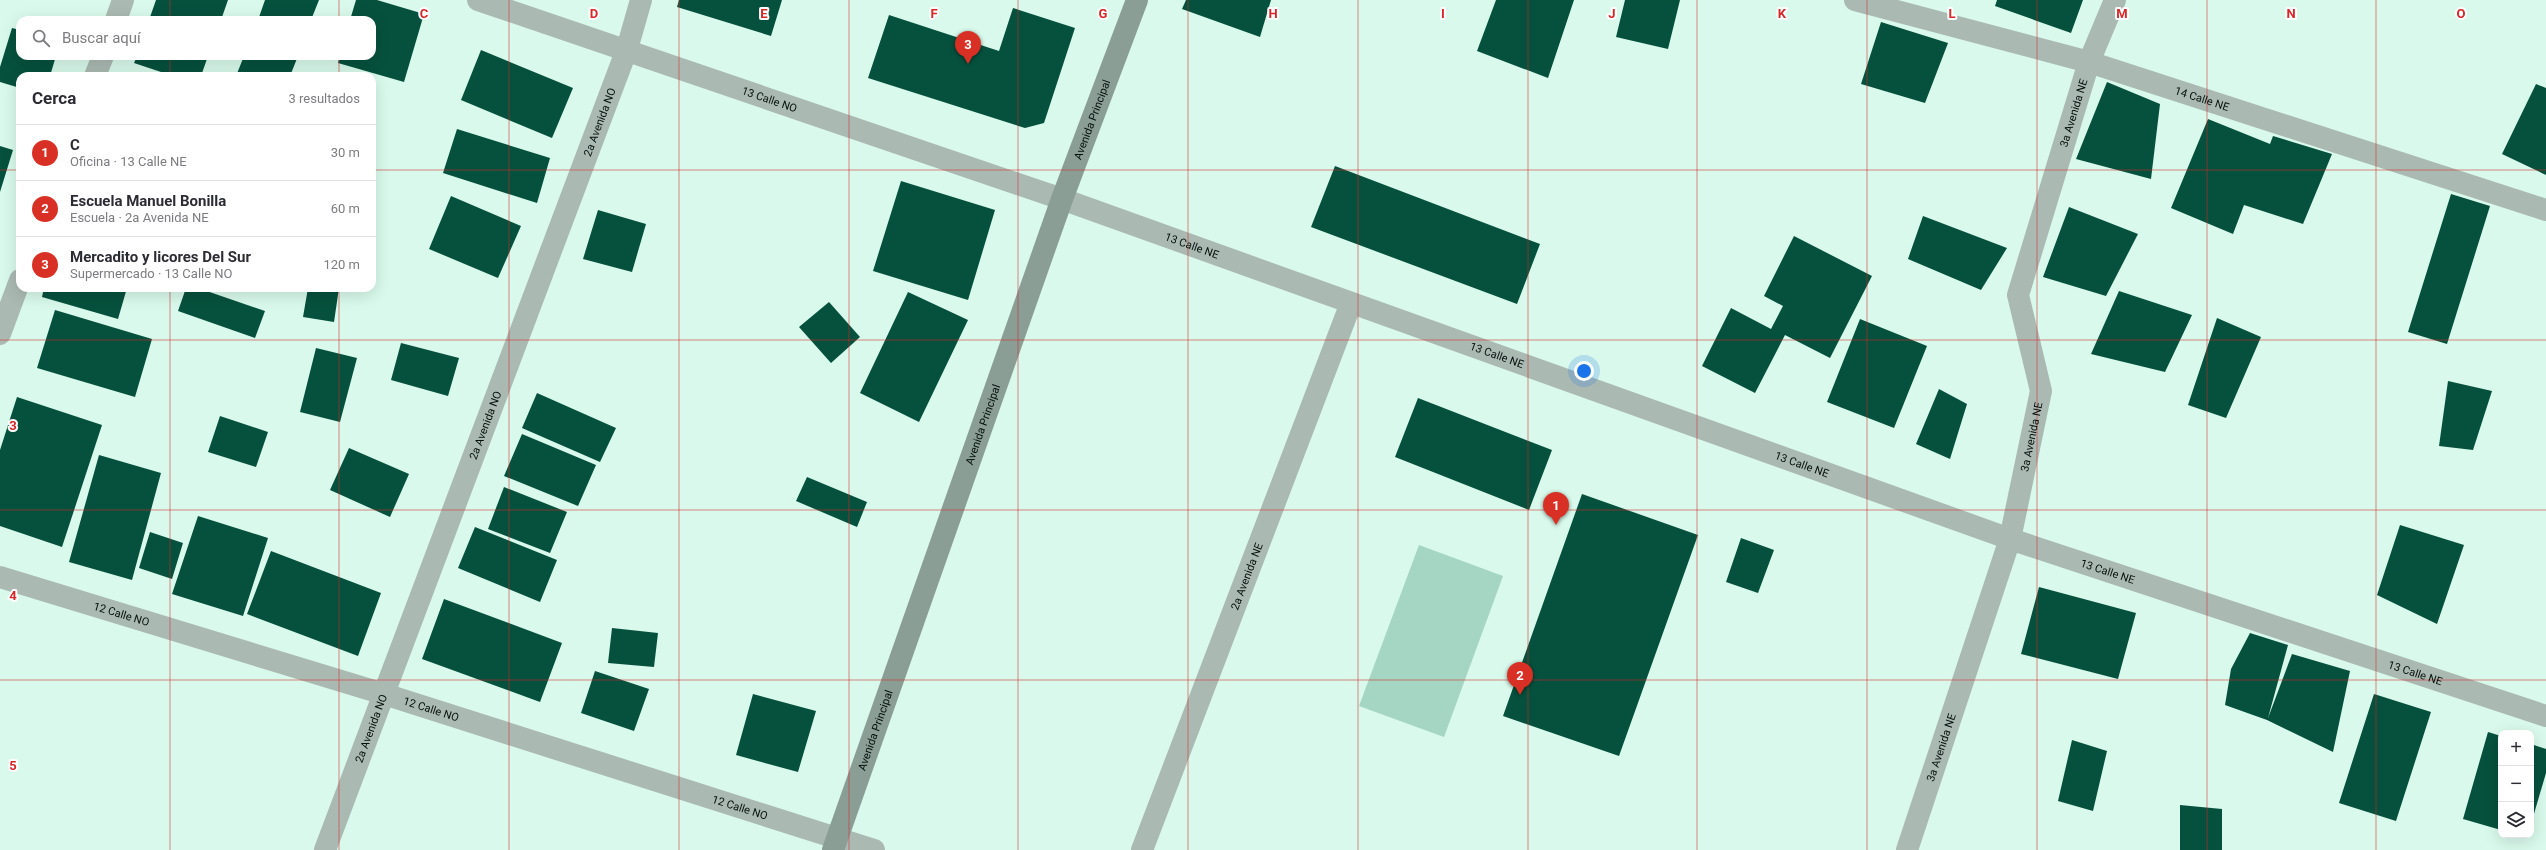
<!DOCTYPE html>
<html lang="es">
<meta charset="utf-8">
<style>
:root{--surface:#fff;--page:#f2f2f3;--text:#2b2b33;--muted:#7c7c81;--line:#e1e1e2;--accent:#d93025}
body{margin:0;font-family:Roboto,sans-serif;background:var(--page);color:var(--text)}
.controls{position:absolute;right:12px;bottom:12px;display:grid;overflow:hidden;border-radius:8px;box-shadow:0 4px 16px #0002}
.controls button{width:36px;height:36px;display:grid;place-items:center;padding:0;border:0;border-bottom:1px solid var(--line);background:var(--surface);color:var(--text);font:20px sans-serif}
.you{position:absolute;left:1584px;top:371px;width:14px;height:14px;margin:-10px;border:3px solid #fff;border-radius:50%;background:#1a73e8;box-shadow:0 0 0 6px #1a73e833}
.badge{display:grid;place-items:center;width:26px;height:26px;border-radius:50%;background:var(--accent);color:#fff;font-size:13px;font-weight:700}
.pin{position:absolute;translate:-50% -33px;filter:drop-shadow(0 1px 2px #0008)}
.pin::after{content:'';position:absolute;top:21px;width:14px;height:12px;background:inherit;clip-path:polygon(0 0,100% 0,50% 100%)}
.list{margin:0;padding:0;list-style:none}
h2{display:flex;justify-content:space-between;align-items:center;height:52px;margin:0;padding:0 16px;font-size:17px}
h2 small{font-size:13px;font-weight:400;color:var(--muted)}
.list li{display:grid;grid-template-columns:26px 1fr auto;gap:12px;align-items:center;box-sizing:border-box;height:56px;padding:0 16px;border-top:1px solid var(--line)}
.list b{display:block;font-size:15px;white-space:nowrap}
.list p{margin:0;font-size:13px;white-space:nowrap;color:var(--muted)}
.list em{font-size:13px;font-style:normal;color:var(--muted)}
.icon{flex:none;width:22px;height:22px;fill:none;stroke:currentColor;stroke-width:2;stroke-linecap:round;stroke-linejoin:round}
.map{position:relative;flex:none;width:2546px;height:850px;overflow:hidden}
.search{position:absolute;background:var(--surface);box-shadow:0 4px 16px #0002;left:16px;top:16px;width:360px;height:44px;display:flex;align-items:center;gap:10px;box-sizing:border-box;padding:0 14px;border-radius:12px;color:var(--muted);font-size:15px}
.panel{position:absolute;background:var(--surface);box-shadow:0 4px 16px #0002;left:16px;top:72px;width:360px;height:220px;border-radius:12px}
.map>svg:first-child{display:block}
.green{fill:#a5d6c3}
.building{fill:#06513d}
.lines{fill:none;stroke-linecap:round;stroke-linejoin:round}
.street{stroke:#abb9b3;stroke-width:22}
.secondary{stroke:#8a9e96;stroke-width:22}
.grid{fill:none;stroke:#d62828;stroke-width:1;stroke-opacity:0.55}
.labels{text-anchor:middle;stroke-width:4;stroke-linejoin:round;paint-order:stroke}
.street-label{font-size:11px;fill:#050f0b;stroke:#fff}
.grid-label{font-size:13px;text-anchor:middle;font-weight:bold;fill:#d62828;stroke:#fff;stroke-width:4;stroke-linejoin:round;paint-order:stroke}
</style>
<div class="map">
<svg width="2546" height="850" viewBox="0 0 2546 850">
<rect width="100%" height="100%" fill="#d8f9eb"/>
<path class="green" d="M1419 545 1503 576 1444 737 1359 706Z"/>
<path class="building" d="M156 0H228L221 20H149Z
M265 0H319L311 20H258Z
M356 0H377L424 14 404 82 338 63 340 56H372V20H350Z
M679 0H782L771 36 677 7Z
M1186 0H1271L1260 37 1182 9Z
M1496 0H1574L1548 78 1477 51Z
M1625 0H1680L1668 49 1616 37Z
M1997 0H2083L2071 33 1995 6Z
M1013 8 1075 28 1044 123 1025 128 868 78 889 15 999 51Z
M1881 22 1948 43 1925 103 1861 84Z
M12 28 20 30V56H56L50 76H20V88L0 82V67Z
M481 50 573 88 552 138 461 100Z
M137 56H208L201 76H173L134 63Z
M244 56H298L290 76H236Z
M2107 82 2160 104 2151 179 2076 159Z
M2536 84 2546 88V175L2502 154Z
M2208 119 2270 144 2273 136 2332 154 2303 224 2244 205 2233 234 2171 208Z
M457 129 550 158 537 203 443 173Z
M0 146 13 150 0 192Z
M1335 166 1540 244 1517 304 1311 227Z
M901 181 995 210 968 300 873 271Z
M2451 194 2490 206 2447 344 2408 332Z
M451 196 521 226 498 278 429 249Z
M2069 207 2138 234 2106 296 2043 277Z
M598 210 646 224 632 272 583 259Z
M1923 216 2007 248 1981 290 1908 259Z
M1794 236 1872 276 1830 358 1785 335 1755 393 1702 366 1731 308 1771 329 1783 306 1764 296Z
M44 288H127L118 319 42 297Z
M186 288H198L265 311 255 338 178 311Z
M308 288H339L334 322 303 317Z
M2119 291 2192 315 2165 372 2091 354Z
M908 292 968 320 919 422 860 393Z
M829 302 860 337 831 363 799 327Z
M55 310 152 339 135 397 37 368Z
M2217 318 2261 337 2226 418 2188 405Z
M1860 319 1927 346 1894 428 1827 402Z
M401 343 459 358 448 396 391 380Z
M316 348 357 358 340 422 300 412Z
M2448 381 2492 391 2473 450 2439 446Z
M1939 389 1967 404 1950 459 1916 444Z
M537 393 616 428 600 462 522 428Z
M17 397 102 425 62 547 0 526V450Z
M1418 398 1552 450 1529 510 1395 457Z
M220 416 268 432 256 467 208 452Z
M522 434 596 465 578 506 504 476Z
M349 448 409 474 390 517 330 490Z
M99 455 161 473 132 580 69 562Z
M807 477 867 502 857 527 796 501Z
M504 487 567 512 550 553 488 529Z
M1582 494 1698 535 1619 756 1503 716Z
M198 516 268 538 243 616 172 594Z
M2400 525 2464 545 2437 624 2377 595Z
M475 527 557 560 540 602 458 568Z
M150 532 183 543 172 579 139 568Z
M1741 538 1774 550 1758 593 1726 582Z
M271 551 381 593 358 656 247 614Z
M2039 587 2136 613 2118 679 2021 654Z
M444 599 562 643 540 702 422 659Z
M612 628 658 633 654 667 608 663Z
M2250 633 2288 645 2268 718 2292 654 2350 671 2333 752 2267 720 2225 705 2231 669Z
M595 671 649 689 634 731 581 713Z
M753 694 816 711 798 772 736 755Z
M2374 694 2431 712 2396 821 2339 803Z
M2488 732 2501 736V830L2463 819Z
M2072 740 2107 751 2093 811 2058 801Z
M2531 744 2546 749V773L2531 824Z
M2180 805 2222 809V850H2180Z"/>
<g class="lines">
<g class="street">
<path id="s1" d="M478 0 1062 199 2010 539 2546 716"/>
<path id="s2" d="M1855 0 2089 62 2546 210"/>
<path d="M116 20 123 0"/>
<path d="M95 76 103 56"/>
<path d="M0 334 20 280"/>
<path id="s3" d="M0 577 384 694 874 850"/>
<path id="s4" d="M325 850 627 49 641 0"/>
<path id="s5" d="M1142 850 1351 303"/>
<path id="s6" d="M1907 850 2010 539 2041 391 2018 295 2089 62 2115 0"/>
</g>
<path class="secondary" id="s7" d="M833 850 1062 199 1137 0"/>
</g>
<path class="grid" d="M170 0V20M339 0V20M509 0V850M679 0V850M849 0V850M1018 0V850M1188 0V850M1358 0V850M1528 0V850M1697 0V850M1867 0V850M2037 0V850M2207 0V850M2376 0V850M170 56V76M339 56V76M0 170H20M372 170H2546M170 288V850M339 288V850M0 340H2546M0 510H2546M0 680H2546"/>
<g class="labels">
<g class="street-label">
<text dy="4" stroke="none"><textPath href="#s1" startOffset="308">13 Calle NO</textPath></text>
<text dy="4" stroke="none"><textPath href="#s2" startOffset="361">14 Calle NE</textPath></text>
<text dy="4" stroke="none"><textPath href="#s6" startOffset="768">3a Avenida NE</textPath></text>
<text dy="4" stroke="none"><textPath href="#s7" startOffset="775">Avenida Principal</textPath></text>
<text dy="4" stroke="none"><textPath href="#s4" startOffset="778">2a Avenida NO</textPath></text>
<text dy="4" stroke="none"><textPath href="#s1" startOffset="755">13 Calle NE</textPath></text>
<text dy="4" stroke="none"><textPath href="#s1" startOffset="1079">13 Calle NE</textPath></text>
<text dy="4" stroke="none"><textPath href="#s7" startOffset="451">Avenida Principal</textPath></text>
<text dy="4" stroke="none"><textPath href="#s4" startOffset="454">2a Avenida NO</textPath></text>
<text dy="4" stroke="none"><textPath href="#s6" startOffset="432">3a Avenida NE</textPath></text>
<text dy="4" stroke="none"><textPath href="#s1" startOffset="1403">13 Calle NE</textPath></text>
<text dy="4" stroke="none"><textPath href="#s1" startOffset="1727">13 Calle NE</textPath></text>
<text dy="4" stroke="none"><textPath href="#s5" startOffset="293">2a Avenida NE</textPath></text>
<text dy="4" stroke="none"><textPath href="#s3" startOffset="127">12 Calle NO</textPath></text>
<text dy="4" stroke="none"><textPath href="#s1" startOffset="2051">13 Calle NE</textPath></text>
<text dy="4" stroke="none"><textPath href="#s3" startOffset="451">12 Calle NO</textPath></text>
<text dy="4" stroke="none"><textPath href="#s4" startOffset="130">2a Avenida NO</textPath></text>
<text dy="4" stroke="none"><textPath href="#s7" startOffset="127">Avenida Principal</textPath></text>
<text dy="4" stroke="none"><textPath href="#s6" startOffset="108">3a Avenida NE</textPath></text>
<text dy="4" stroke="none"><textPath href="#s3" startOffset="775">12 Calle NO</textPath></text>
</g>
</g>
<g class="grid-label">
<text x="424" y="18">C</text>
<text x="594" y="18">D</text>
<text x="764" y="18">E</text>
<text x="934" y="18">F</text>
<text x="1103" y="18">G</text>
<text x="1273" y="18">H</text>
<text x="1443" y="18">I</text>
<text x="1612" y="18">J</text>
<text x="1782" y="18">K</text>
<text x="1952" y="18">L</text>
<text x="2122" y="18">M</text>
<text x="2291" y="18">N</text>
<text x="2461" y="18">O</text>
<text x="13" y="430">3</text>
<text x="13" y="600">4</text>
<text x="13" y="770">5</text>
</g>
</svg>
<div class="controls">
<button>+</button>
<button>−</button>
<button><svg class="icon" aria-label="layers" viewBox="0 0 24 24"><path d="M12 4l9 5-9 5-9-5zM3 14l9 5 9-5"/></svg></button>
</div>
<div class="you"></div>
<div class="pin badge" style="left:1556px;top:525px">1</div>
<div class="pin badge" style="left:1520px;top:695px">2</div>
<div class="pin badge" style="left:968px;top:64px">3</div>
<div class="search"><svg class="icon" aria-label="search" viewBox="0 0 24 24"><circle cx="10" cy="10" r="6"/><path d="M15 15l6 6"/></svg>Buscar aquí</div>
<section class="panel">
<h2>Cerca<small>3 resultados</small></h2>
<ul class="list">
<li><span class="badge">1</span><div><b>C</b><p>Oficina · 13 Calle NE</p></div><em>30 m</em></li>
<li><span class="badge">2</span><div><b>Escuela Manuel Bonilla</b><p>Escuela · 2a Avenida NE</p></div><em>60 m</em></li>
<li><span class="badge">3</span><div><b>Mercadito y licores Del Sur</b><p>Supermercado · 13 Calle NO</p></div><em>120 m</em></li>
</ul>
</section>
</div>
